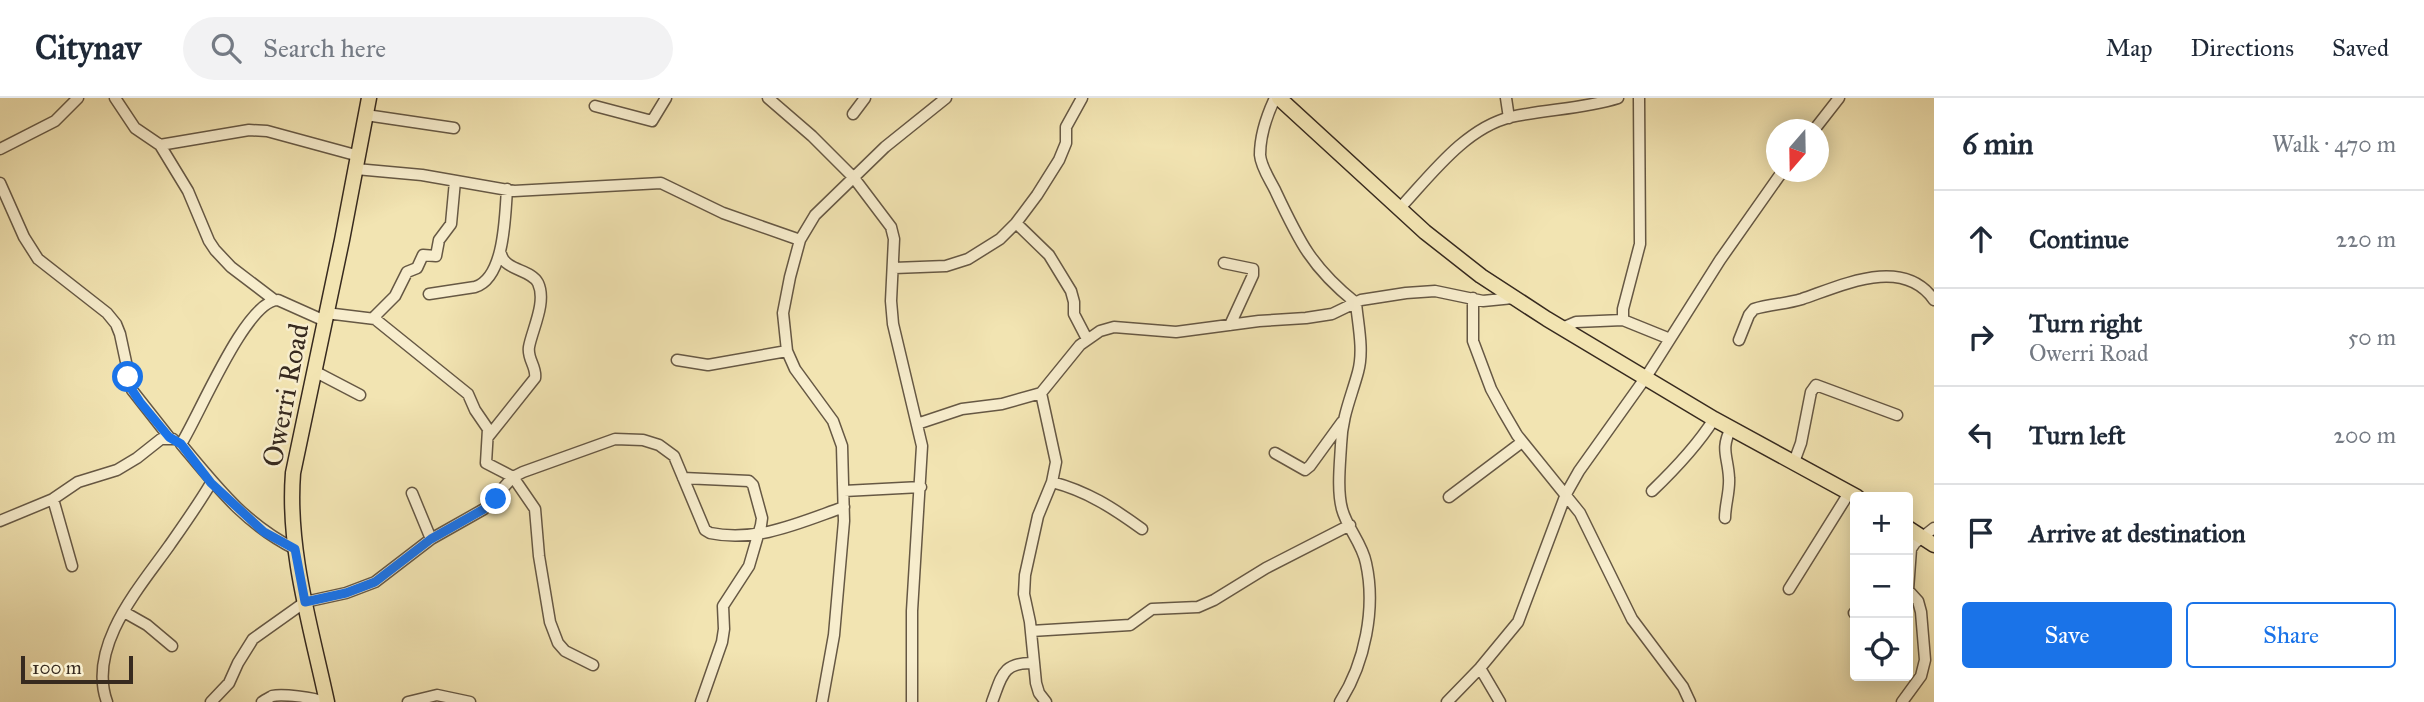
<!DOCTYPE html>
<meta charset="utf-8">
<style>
:root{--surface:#fff;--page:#f2f2f3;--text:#1f2937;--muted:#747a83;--line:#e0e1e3;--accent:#1a73e8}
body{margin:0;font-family:"IM FELL Great Primer",serif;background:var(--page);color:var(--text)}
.controls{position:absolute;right:21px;bottom:21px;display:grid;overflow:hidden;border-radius:7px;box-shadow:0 4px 18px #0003}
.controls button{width:63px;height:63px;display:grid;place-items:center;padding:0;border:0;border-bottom:2px solid var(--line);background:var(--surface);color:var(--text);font:35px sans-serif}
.compass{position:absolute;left:1766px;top:21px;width:63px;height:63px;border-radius:50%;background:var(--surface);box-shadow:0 4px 18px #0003;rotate:200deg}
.scale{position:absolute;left:21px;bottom:18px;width:112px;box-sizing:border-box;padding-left:7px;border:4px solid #372a1f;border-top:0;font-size:19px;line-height:24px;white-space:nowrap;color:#372a1f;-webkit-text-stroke:5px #f7edcd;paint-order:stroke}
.stop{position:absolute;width:21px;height:21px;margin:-16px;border:5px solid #1a73e8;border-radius:50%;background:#fff}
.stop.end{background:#1a73e8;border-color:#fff;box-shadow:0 2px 7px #0008}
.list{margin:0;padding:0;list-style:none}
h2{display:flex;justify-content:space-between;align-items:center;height:91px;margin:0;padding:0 28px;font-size:30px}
h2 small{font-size:23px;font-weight:400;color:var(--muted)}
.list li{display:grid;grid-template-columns:46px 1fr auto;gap:21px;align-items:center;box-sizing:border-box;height:98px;padding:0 28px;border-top:2px solid var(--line)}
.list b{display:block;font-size:26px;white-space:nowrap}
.list p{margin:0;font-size:23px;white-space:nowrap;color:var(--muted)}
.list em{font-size:23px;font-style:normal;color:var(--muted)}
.actions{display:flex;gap:14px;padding:21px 28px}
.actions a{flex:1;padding:16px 0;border:2px solid var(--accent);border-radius:7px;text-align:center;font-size:24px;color:var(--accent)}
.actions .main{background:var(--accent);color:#fff}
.icon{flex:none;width:38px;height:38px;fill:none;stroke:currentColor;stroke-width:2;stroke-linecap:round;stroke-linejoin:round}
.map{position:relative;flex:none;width:1934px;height:604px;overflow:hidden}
header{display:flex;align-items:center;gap:42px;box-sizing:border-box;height:98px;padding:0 35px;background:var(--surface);border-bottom:2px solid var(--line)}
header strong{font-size:33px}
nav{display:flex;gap:38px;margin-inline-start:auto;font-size:24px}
.search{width:490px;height:63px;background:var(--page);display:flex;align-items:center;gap:18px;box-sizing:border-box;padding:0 24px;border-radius:38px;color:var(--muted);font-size:26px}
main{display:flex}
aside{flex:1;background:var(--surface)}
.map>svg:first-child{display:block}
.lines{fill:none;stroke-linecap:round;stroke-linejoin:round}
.minor-casing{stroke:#665844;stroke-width:13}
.major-casing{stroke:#372a1f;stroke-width:17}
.minor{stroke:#f7edcd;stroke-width:10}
.major{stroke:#f2e4b2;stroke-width:14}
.route{stroke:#1a73e8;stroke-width:9}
.labels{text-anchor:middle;stroke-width:5;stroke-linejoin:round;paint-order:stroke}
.street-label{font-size:28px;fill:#372a1f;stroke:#f7edcd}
</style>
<header>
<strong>Citynav</strong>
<div class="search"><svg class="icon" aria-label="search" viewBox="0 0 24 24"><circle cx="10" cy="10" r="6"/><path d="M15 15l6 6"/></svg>Search here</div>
<nav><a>Map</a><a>Directions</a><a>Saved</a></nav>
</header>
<main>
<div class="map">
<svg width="1934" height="604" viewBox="0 0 1934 604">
<rect width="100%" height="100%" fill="#f2e4b2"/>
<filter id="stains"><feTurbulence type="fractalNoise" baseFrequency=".00286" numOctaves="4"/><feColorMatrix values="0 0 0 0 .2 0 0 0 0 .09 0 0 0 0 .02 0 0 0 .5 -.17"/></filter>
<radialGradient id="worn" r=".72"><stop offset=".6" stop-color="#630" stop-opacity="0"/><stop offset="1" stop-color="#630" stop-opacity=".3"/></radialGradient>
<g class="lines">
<g class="minor-casing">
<path id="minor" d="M115 0 135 30 160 47 249 32 267 33 359 58
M768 0 812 38 854 80 891 129 894 141 891 203 893 226 922 348 912 513V604
M1275 0C1267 17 1260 38 1260 57 1261 69 1270 82 1275 92 1299 143 1311 169 1356 205 1358 227 1364 252 1358 274 1351 300 1342 318 1341 347 1340 366 1337 392 1342 411 1347 430 1362 445 1366 465 1376 510 1365 565 1340 604
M1506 0 1509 20
M595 8 652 23 666 0
M853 16 865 0
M366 17 454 30
M1814 32 1839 0
M160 47 188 93 209 143 215 152 231 169 273 201
M0 51 55 23 78 0
M356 71 422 77 514 93 661 85 723 115 800 142
M0 85 24 139 38 161 107 215 116 226 120 236 132 292 169 339
M1400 110C1430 78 1465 30 1511 19 1547 11 1583 11 1618 0
M1016 125 1049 157 1071 193 1074 204V216L1087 241
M1224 165 1253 171V177L1230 227
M894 170 946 168 968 161 1000 141 1016 125 1037 97 1059 62 1066 45V29L1082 0
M429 196 475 189C505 180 505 117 507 91
M1473 200V243L1491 291 1503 313 1517 337 1580 415 1632 521 1683 589 1690 604
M326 215 375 221 468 296 475 312 488 331 486 365 513 379 535 411 539 458 550 524 558 545 565 553 593 567
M373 220 395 198 407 174 417 170 423 157 436 158 439 142 451 126 455 83
M1623 222V211L1640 146 1639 0
M1562 230 1576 224 1623 222 1670 241
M1739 242 1749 217 1754 211C1770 206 1786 206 1802 201 1843 187 1903 158 1934 202
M677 262 708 267 787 253
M314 273 360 297
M917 326 962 311 1002 306 1041 295
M488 339 535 280C537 269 527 261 529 249 532 232 547 204 538 185 531 171 505 173 501 156
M1275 355 1305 372 1310 368 1342 324
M1794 364 1801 345 1811 294 1816 287 1897 317
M683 380 749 383 753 387 762 420 761 427 749 468 723 508 724 531 722 544 701 604
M1052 384C1087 393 1113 410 1142 431
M844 393 921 389
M1652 393C1676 370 1697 348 1714 321
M412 395 431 441
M1449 399 1522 344
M53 401 72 468
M1725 420C1725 407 1730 393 1729 380 1728 358 1720 352 1731 330
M0 423 53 401 78 384 117 372 137 360 161 341H173
M295 451C244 425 217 389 181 346 199 318 246 202 278 202L325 223
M1789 491 1849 395
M124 514 147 527 172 548
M1854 515 1855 514
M1031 533 1130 527 1152 511 1198 509 1214 502 1266 470 1350 427
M1480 570 1500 604
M107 604C87 549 139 490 169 448 183 428 198 407 211 385
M211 604 229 585 238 565 253 541 305 504 346 495 375 484 431 441 484 411 513 379 523 374 615 341 643 342 659 347 674 358 705 432 710 435C757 445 801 424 844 409
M262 604C263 603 271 599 272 598 282 596 314 599 323 604
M408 604 437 597 470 604
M822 604 834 537 844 423 842 348 833 323 795 271 787 253 783 215 790 179 800 142 815 117 885 49 946 0
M992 604C1002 578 1002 564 1034 565
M1046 604 1039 595 1036 585 1030 524 1024 496 1025 477 1038 418 1052 384 1056 364 1041 295 1080 247 1100 233 1114 229 1176 234 1259 223 1306 220 1332 216 1361 202 1406 195 1435 193 1483 203 1513 200
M1447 604 1480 570 1518 524 1566 396 1579 373 1646 279 1720 162 1782 74
M1902 604 1921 578 1925 562 1921 514 1918 503 1908 492 1911 451 1915 445 1934 430"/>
</g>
<g class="major-casing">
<path id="major" d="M1279 0 1425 134 1481 178 1547 221 1714 321 1857 399
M1908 430 1934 447
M327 604C311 529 287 452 293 375L342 142 369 0"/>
</g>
<use href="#minor" class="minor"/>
<use href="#major" class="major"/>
</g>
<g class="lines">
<path class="route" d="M128 279 132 292 140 304 169 339 181 346 211 385 264 434 295 451 305 504 346 495 375 484 431 441 484 411 496 401"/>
</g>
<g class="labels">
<g class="street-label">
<text transform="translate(285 297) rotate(-79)" y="10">Owerri Road</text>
</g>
</g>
<rect width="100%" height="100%" filter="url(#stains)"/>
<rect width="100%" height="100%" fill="url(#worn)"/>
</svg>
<div class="controls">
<button>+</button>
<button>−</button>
<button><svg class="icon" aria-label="locate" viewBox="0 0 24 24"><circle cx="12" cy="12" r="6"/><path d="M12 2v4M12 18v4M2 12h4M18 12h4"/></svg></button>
</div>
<svg class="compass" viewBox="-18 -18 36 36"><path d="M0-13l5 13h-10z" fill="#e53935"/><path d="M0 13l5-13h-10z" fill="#747a83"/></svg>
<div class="scale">100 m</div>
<div class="stop" style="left:128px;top:279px"></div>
<div class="stop end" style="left:496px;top:401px"></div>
</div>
<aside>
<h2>6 min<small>Walk · 470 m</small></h2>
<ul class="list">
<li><svg class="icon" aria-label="ahead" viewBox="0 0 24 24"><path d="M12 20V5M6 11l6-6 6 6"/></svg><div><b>Continue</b></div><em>220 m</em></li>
<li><svg class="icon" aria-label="right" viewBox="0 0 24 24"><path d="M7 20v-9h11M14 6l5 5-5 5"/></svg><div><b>Turn right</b><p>Owerri Road</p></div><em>50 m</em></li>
<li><svg class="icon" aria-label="left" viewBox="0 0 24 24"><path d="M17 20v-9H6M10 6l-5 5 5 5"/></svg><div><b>Turn left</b></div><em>200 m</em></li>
<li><svg class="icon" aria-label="arrive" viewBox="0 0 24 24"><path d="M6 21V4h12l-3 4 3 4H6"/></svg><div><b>Arrive at destination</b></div></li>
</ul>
<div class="actions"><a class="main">Save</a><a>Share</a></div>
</aside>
</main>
